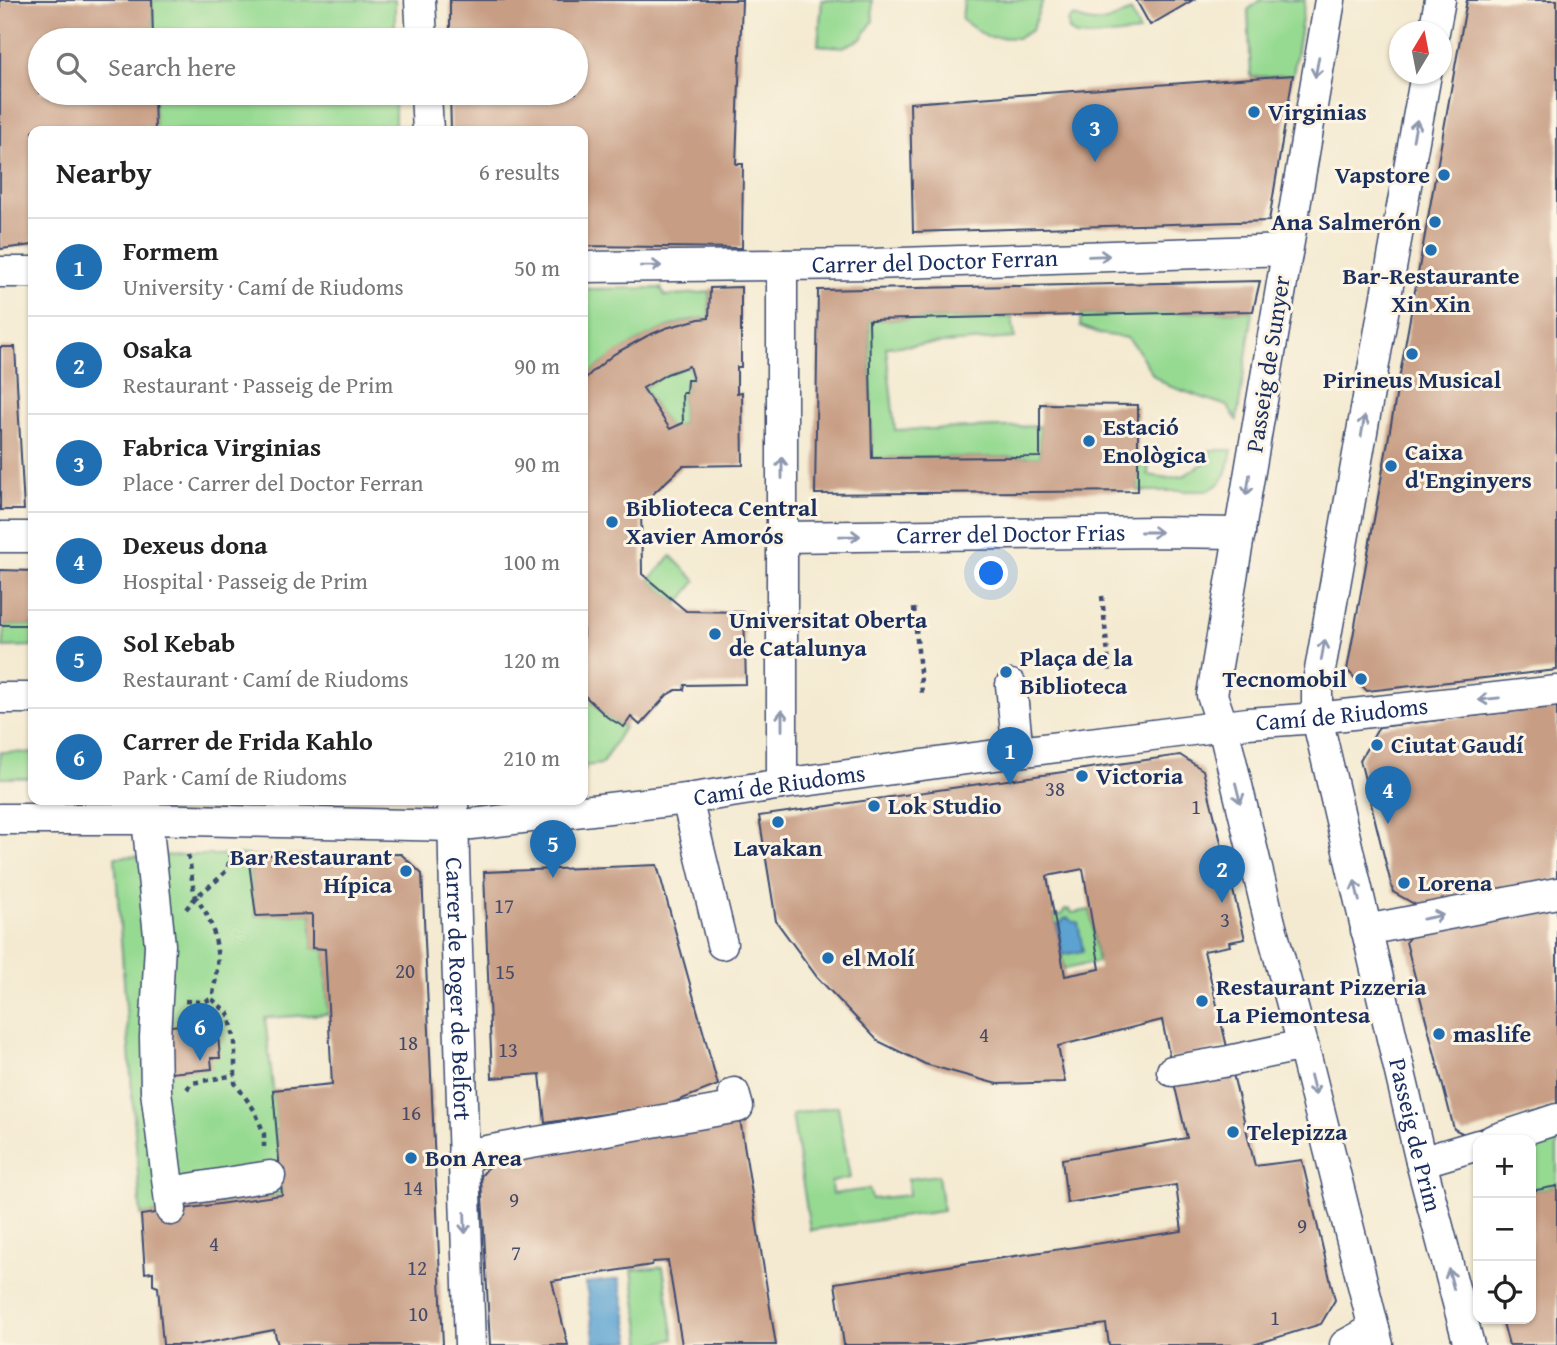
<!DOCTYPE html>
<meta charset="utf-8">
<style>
:root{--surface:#fff;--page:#f2f2f2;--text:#222;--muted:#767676;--line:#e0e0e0;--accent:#1f6fb2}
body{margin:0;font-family:"Gentium Book Plus",serif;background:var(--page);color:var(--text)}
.controls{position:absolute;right:21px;bottom:21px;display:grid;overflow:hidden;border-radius:14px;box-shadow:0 2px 5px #0004}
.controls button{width:63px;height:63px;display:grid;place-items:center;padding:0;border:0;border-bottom:2px solid var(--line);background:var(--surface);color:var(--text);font:35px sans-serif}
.compass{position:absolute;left:1389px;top:21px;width:63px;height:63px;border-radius:50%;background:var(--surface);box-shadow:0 2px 5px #0004;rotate:10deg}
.you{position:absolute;left:992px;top:574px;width:24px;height:24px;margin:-18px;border:5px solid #fff;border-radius:50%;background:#1a73e8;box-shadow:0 0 0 10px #1a73e833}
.badge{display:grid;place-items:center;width:46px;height:46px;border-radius:50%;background:var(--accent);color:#fff;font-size:23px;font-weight:700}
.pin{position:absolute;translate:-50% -58px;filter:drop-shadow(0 2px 4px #0008)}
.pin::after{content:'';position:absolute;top:37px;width:24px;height:21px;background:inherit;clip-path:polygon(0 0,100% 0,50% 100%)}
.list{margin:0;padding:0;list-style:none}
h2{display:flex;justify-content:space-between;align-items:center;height:91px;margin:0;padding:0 28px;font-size:30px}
h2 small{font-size:23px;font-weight:400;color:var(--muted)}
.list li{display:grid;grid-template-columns:46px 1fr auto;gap:21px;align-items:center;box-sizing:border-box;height:98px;padding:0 28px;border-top:2px solid var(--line)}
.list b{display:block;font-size:26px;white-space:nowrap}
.list p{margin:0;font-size:23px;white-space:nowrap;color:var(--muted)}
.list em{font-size:23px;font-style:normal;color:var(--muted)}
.icon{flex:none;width:38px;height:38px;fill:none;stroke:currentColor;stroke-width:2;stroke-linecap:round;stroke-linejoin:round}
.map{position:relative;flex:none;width:1557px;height:1345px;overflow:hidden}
.search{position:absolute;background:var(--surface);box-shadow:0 2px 5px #0004;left:28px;top:28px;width:560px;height:77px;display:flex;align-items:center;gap:18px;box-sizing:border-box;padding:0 24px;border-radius:38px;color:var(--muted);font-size:26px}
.panel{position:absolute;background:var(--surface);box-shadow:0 2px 5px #0004;left:28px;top:126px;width:560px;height:679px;border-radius:14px}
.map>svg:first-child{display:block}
.green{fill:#96da92;stroke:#588478;stroke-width:2}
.water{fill:#5ca3d2;stroke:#3c6998;stroke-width:2}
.building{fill:#c79d84;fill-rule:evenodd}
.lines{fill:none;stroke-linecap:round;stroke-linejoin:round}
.minor-casing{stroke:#3c4b6f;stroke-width:33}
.path{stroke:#3c4b6f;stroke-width:4.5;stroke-dasharray:5 5;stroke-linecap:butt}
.minor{stroke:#fff;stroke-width:30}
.oneway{stroke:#8d97ae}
.poi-dot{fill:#1f6fb2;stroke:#fcf5e5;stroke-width:2.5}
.labels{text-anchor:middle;stroke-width:6;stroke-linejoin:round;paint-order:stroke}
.number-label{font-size:21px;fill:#464a68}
.poi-label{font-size:24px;font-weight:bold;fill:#1b2f5e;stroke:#fcf5e5;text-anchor:start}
.street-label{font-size:24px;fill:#1b2f5e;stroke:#fcf5e5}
</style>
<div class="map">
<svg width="1557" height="1345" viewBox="0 0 1557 1345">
<rect width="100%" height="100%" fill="#fcf5e5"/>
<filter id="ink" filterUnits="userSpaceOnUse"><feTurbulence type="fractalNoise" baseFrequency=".0143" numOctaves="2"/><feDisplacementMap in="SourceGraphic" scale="14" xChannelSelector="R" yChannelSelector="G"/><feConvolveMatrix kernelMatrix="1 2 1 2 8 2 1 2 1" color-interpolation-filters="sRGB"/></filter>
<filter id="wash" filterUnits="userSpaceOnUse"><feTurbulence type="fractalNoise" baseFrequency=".00686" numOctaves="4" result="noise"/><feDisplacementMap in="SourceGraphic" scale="28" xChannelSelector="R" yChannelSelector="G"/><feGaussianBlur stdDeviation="1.57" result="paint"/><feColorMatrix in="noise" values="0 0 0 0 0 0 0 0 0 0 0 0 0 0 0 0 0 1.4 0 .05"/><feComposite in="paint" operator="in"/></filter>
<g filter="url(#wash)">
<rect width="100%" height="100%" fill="#f4ead1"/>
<path class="green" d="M152 0H395V40H153Z
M822 0H872L873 21 861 39 843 47 818 45Z
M964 0H1043L1032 30 1018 38 987 37 962 20Z
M1260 0H1305L1293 75 1251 77 1248 10Z
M1131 11 1140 32 1091 37 1076 36 1069 30 1068 22 1073 16C1097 27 1108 22 1131 11Z
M154 93H395V131H155Z
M661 288 665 296 709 292V318C669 319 610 353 583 381V289Z
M1253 311 1237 420 1227 406 1169 386 1153 375 1136 347 1127 338 1100 334 1080 326 1081 315Z
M1012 317 1015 338 886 347 895 430 1040 426V457L872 458 869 320Z
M689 366 693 380H687L686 393H682L683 423 670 429 643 388 667 374Z
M1210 450H1232C1228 470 1226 485 1205 491H1138V457H1149L1148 475 1168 478 1183 476 1206 462Z
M671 556 696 581 678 604 649 580Z
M5 625H33V646L3 647Z
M583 694 607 717 624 727 602 764 585 766V771H583Z
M0 752 33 753V778H0Z
M188 855H248L256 916 312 914V948L325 949 328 1014 265 1018 276 1114 282 1195 141 1215 115 857Z
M1065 909 1070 910 1072 913 1090 910 1098 962 1064 969 1054 915H1061Z
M838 1106 850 1178 831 1182 832 1194 869 1189 872 1199 909 1195 908 1179 938 1175 943 1211 810 1230 792 1114Z
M1557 1139V1186L1531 1191V1146Z
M663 1267 674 1339 650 1345H642L632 1270Z"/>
<path class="water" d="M1068 918 1073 922H1078L1083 951 1062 955 1057 924 1061 923 1064 919Z
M619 1279 631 1341 595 1345 586 1283Z"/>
<g id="blocks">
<path class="building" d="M0 0H152L153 40H40V93H154L155 131H33V245L0 249Z
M450 0H742L736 164H743L742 248 583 246V131H451L450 93H576V40H450Z
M1136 0H1193L1150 25Z
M1467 0H1557V670L1367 691 1347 670Z
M1293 75 1269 221 913 232 910 103Z
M1260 281 1253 311 869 320 872 458 1040 457V404L1138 405V491L815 494 818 290Z
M741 287V367H737V393L742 392 743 465 683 466 641 505 642 574 686 611 744 612 746 684 685 685 684 690H676L667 695 640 725 631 717 624 727 607 717 583 694V381L592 372 614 354 647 336 666 328 699 319 709 318 710 288ZM689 366 693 380H687L686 393H682L683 423 670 429 643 388 667 374Z
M0 347H15L24 510H0Z
M0 570 33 571V625H0Z
M1557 706V879L1418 906 1393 892 1360 760 1379 727Z
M1180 755 1203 770 1245 939 1229 942 1230 946 1204 951 1227 1047 1170 1059 1162 1020 1058 1046 1065 1082 997 1084 925 1064 878 1041 817 977 776 921 759 816ZM1083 869 1100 969 1065 976 1047 876Z
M401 854 422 874 443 1345H278L274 1330 196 1345H163L158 1287 153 1285V1272L145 1273 141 1215 282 1195 273 1090 332 1084 325 949 312 948V914L256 916 248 855Z
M657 865 718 1085 631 1119V1110L545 1123 540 1074 492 1078 484 872Z
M1557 905V1104L1464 1134 1454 1129 1406 942 1412 933Z
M209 1021 210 1036 218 1035 220 1058H211L212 1069 170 1073 164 1027Z
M1232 1070 1255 1166 1302 1160 1335 1300 1321 1324 1253 1345H1109L1106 1324 948 1345H844L835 1283 1182 1231 1176 1185 1067 1203 1062 1159 1187 1138 1174 1083Z
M740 1119 776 1345H682L668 1261 653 1262 651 1265 552 1281 568 1345H490L481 1176 495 1159Z
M1557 1186V1345H1509L1502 1319H1531V1191Z"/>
</g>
</g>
<g filter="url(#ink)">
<use href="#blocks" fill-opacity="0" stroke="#3c4b6f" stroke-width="2"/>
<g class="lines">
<g class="minor-casing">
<g id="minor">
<path d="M420 0 422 40"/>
<path d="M1330 0 1212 695 1223 727 1270 923 1303 1045 1378 1345"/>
<path d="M1434 32 1440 0"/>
<path id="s1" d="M1426 74C1388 278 1354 483 1317 687V718L1421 1162 1469 1345"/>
<path d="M426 93 428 131"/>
<path d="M782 265V784"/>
<path id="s2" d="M583 267 872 264 1287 250"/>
<path d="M0 272H33"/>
<path d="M0 537H33"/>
<path id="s3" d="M782 537 1158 532 1240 533"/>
<path d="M1011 685 1018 752"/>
<path d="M0 698H33"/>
<path d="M687 799 722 944"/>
<path id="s4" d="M453 800 454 859 470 1345"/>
<path id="s5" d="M0 819H147L454 826 687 799 782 784 1018 752 1248 723 1317 718 1557 691"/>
<path d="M147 819 160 945 155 1037 156 1091 171 1210"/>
<path d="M1366 930 1557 893"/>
<path d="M1172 1071 1229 1061 1303 1045"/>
<path d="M1493 1140 1557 1119"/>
<path d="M463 1155 738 1107 734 1093"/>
<path d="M1421 1162 1478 1145"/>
<path d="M170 1192 270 1176"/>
<path d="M1345 1345 1374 1329"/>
</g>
</g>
<path class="path" d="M1102 596 1110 675
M914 608 922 693
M1244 679 1287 684
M188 855C192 869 191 886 197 899 200 904 203 908 206 913 221 945 219 965 212 999L229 1014 235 1042V1083L255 1111 264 1134V1147
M186 909 196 897 217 880 227 870 231 855
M185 1001 202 1002 212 999
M187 1089 192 1083 235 1075"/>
<use href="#minor" class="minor"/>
</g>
<defs><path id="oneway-shaft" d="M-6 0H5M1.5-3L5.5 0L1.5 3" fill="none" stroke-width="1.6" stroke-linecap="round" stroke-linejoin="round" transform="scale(1.75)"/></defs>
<g class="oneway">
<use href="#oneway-shaft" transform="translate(1317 67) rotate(100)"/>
<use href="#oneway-shaft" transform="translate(1415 130) rotate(-79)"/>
<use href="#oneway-shaft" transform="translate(1099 256) rotate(-2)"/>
<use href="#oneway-shaft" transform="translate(651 266) rotate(-1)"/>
<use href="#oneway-shaft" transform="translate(1363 426) rotate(-80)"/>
<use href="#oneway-shaft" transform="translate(782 468) rotate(-90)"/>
<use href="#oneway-shaft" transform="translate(1248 485) rotate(99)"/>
<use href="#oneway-shaft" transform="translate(1151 532)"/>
<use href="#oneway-shaft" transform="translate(850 536) rotate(-1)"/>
<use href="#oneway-shaft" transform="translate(1323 650) rotate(-80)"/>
<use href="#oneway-shaft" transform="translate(1489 699) rotate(174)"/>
<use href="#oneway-shaft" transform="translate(782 720) rotate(-90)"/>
<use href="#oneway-shaft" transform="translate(1238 793) rotate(76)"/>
<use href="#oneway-shaft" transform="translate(1357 891) rotate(-103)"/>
<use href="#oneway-shaft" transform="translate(1433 917) rotate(-11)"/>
<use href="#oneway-shaft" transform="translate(1313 1085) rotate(76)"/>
<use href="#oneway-shaft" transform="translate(465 1223) rotate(88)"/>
<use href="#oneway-shaft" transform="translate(1451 1279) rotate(-105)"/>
</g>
</g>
<g class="poi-dot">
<circle cx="1254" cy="112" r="7"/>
<circle cx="1444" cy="175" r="7"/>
<circle cx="1435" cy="222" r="7"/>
<circle cx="1431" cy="250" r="7"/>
<circle cx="1412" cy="354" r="7"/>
<circle cx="1089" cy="441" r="7"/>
<circle cx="1391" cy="466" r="7"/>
<circle cx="612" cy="522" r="7"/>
<circle cx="715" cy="634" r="7"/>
<circle cx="1006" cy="672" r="7"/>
<circle cx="1361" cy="679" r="7"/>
<circle cx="1377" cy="745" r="7"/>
<circle cx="1082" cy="776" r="7"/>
<circle cx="874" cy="806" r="7"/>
<circle cx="778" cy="822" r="7"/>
<circle cx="406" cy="871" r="7"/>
<circle cx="1404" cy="883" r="7"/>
<circle cx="828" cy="958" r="7"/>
<circle cx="1202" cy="1001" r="7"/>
<circle cx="1439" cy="1034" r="7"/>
<circle cx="1233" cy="1132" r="7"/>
<circle cx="411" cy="1158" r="7"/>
</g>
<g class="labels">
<g class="number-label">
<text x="1055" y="796">38</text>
<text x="1196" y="814">1</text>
<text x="504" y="913">17</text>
<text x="1225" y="927">3</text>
<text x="405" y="978">20</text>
<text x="505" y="979">15</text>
<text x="984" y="1042">4</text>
<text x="408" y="1050">18</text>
<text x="508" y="1057">13</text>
<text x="411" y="1120">16</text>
<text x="413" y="1195">14</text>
<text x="514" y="1207">9</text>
<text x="1302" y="1233">9</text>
<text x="214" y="1251">4</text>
<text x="516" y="1260">7</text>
<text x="417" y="1275">12</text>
<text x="418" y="1321">10</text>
<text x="1275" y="1325">1</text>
</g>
<g class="poi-label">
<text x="1268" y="120">Virginias</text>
<text x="1430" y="183" text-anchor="end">Vapstore</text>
<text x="1421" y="230" text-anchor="end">Ana Salmerón</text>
<text x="1431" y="284" text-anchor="middle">Bar-Restaurante<tspan x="1431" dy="28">Xin Xin</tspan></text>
<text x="1412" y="388" text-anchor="middle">Pirineus Musical</text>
<text x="1103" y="435">Estació<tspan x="1103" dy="28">Enològica</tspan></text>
<text x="1405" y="460">Caixa<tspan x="1405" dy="28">d'Enginyers</tspan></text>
<text x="626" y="516">Biblioteca Central<tspan x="626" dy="28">Xavier Amorós</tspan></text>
<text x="729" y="628">Universitat Oberta<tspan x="729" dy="28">de Catalunya</tspan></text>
<text x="1020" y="666">Plaça de la<tspan x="1020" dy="28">Biblioteca</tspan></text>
<text x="1347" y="687" text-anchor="end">Tecnomobil</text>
<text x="1391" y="753">Ciutat Gaudí</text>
<text x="1096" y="784">Victoria</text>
<text x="888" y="814">Lok Studio</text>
<text x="778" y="856" text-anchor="middle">Lavakan</text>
<text x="392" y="865" text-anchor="end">Bar Restaurant<tspan x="392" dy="28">Hípica</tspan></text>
<text x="1418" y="891">Lorena</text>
<text x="842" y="966">el Molí</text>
<text x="1216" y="995">Restaurant Pizzeria<tspan x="1216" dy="28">La Piemontesa</tspan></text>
<text x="1453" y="1042">maslife</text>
<text x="1247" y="1140">Telepizza</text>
<text x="425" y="1166">Bon Area</text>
</g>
<g class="street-label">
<text dy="8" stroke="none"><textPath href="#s2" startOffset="352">Carrer del Doctor Ferran</textPath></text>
<text transform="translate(1268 364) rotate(-81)" y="8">Passeig de Sunyer</text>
<text dy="8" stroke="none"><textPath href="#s3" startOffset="229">Carrer del Doctor Frias</textPath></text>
<text dy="8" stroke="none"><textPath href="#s5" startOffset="1349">Camí de Riudoms</textPath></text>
<text dy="8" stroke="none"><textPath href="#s5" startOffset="782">Camí de Riudoms</textPath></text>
<text dy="8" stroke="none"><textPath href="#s4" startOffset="189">Carrer de Roger de Belfort</textPath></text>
<text dy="8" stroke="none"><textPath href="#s1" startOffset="1082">Passeig de Prim</textPath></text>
</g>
</g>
</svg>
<div class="controls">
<button>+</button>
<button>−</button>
<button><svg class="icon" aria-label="locate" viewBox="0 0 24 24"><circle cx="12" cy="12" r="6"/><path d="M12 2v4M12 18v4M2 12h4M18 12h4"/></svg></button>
</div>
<svg class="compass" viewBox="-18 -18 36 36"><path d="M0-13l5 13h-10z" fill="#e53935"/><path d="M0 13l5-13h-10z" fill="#767676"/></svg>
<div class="you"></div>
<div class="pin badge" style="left:1010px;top:785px">1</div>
<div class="pin badge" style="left:1222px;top:903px">2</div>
<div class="pin badge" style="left:1095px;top:162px">3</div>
<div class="pin badge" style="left:1388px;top:824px">4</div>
<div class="pin badge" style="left:553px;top:878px">5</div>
<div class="pin badge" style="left:200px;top:1061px">6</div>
<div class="search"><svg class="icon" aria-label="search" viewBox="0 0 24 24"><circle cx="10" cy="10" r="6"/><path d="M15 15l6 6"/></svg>Search here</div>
<section class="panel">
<h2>Nearby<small>6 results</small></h2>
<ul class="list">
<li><span class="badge">1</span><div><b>Formem</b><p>University · Camí de Riudoms</p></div><em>50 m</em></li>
<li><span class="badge">2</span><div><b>Osaka</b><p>Restaurant · Passeig de Prim</p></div><em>90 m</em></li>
<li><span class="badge">3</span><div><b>Fabrica Virginias</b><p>Place · Carrer del Doctor Ferran</p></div><em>90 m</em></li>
<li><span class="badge">4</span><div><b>Dexeus dona</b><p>Hospital · Passeig de Prim</p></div><em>100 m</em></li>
<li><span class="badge">5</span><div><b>Sol Kebab</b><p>Restaurant · Camí de Riudoms</p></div><em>120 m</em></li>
<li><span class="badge">6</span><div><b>Carrer de Frida Kahlo</b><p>Park · Camí de Riudoms</p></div><em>210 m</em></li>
</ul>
</section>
</div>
